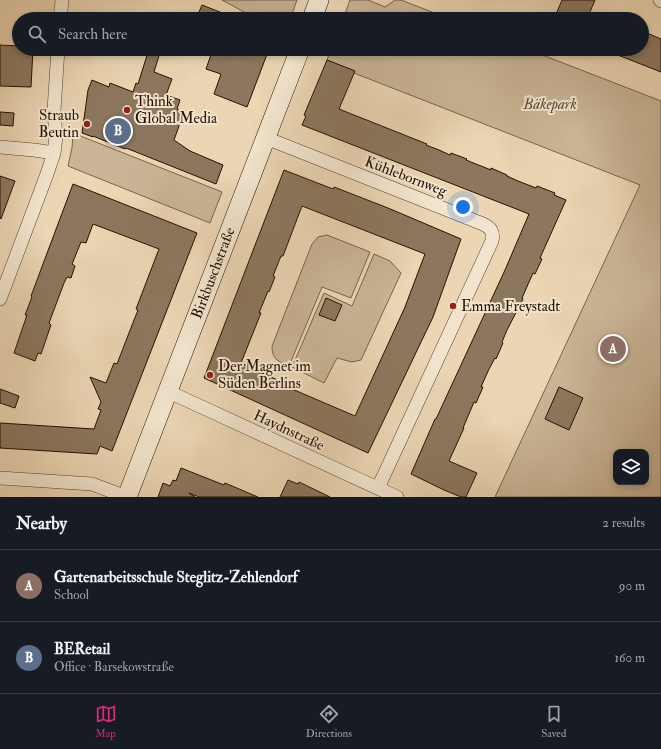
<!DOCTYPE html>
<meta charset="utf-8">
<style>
:root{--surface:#171b24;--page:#242831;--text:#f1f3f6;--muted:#9ea1a6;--line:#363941;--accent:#db2777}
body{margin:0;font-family:"IM FELL Double Pica",serif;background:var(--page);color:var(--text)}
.controls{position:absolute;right:12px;bottom:12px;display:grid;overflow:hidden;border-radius:8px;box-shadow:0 2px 6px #0003}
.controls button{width:36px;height:36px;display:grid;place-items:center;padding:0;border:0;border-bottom:1px solid var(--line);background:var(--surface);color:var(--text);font:20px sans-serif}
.you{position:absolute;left:463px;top:207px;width:14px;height:14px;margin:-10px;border:3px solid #fff;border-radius:50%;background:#1a73e8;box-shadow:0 0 0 6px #1a73e833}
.badge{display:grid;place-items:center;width:26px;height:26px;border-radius:50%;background:var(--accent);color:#fff;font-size:13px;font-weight:700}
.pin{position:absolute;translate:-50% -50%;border:2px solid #fff;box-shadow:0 1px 4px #0006}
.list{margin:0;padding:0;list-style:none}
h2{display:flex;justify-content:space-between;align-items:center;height:52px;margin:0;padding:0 16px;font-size:17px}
h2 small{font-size:13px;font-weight:400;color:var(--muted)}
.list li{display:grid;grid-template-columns:26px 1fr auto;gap:12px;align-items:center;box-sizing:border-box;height:72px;padding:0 16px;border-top:1px solid var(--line)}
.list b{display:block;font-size:15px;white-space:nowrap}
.list p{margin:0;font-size:13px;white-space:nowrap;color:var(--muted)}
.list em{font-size:13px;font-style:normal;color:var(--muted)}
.icon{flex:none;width:22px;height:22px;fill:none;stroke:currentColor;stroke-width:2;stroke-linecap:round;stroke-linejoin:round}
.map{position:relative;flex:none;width:661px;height:497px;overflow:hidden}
.search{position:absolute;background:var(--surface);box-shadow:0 2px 6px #0003;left:12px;right:12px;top:12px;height:44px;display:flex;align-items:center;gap:10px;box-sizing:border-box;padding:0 14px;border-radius:22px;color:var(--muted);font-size:15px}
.sheet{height:196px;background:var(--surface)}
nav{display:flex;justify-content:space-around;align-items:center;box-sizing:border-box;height:56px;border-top:1px solid var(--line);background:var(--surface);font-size:11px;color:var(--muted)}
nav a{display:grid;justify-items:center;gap:2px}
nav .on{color:var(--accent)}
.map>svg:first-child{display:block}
.green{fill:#c9b495;stroke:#77624b;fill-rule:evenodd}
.building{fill:#8c775e;stroke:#251101;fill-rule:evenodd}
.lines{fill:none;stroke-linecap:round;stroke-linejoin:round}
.street-casing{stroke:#56422e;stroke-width:14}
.secondary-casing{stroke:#251101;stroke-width:20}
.street{stroke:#f2e4ce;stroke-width:13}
.secondary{stroke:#f2e4ce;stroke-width:19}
.poi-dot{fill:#8f2418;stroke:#f2e4ce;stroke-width:1.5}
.labels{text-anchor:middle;stroke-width:4;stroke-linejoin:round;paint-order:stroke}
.poi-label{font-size:15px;fill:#251101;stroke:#f2e4ce;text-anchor:start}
.park-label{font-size:15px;font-style:italic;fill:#5e4a35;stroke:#f2e4ce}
.street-label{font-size:15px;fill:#251101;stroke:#f2e4ce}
</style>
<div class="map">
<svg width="661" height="497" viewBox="0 0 661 497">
<rect width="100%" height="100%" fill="#ebd5b3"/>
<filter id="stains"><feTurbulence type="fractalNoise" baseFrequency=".005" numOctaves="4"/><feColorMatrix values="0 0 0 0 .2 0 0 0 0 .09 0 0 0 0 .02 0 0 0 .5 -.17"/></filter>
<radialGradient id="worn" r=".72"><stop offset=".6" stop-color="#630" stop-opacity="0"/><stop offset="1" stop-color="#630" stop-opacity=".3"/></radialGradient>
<path class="green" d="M222 0H297L290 19H257Z
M350 0H368L385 7 395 0H401L450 19H343Z
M331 49H527L661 101V497H495L640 185 354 73 355 71 327 60ZM616 452H646V482H616Z
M73 133 222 192 210 223 68 166 72 148Z
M327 235 370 252 351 298 322 287 289 366C278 361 272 360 272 346L312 244 318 237Z
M374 254 390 261 401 273 361 360 352 362 337 358 324 383 292 367 324 293 352 306Z"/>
<path class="building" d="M562 0H595L587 19H554Z
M202 5 235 18V19H196Z
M642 31 661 39V72L605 50 642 49Z
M0 45 19 46V49H33L31 87 0 86Z
M149 49H161L154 72 172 79 166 95 180 100 177 109 184 112 174 140 190 151 223 165 216 184 126 148 125 149 93 136V137L82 133 88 90 92 80 109 87 110 83 133 92 136 83 138 84Z
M213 49H269L247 107 214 94 221 74 206 69Z
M327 60 355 71 339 109 427 144 426 145 439 150 450 155 451 153 467 159 466 160 491 170V168L507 175V176L518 181 536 188 537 186 555 193 554 195 566 200 540 258 542 259 535 274 533 273 522 298 523 299 507 330 502 342 503 343 496 359 495 358 489 369 481 387H483L476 403 474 402 463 428H464L449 461 477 473 466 497H461L444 490 411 474 435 419H436L505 270 529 214 302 125 306 116 304 115 312 96Z
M0 112 14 113 13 126 0 125Z
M284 170 333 189 334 187 388 208 461 239 433 317 368 453 204 378ZM302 206 425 254 405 307 355 416 285 386 286 384 241 363 261 313H259L268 291 269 292 275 277 273 276 281 256H283Z
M0 176 15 181 1 219 0 218Z
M73 184 197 233 112 451 100 446 97 454 0 448V423L94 429 101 410 98 409 101 402 90 377 106 383 114 363 117 364 134 320 138 310 136 309 159 249 93 224 86 243 81 242 72 264 75 266 71 278 67 277 64 283 49 323 51 325 41 354 38 353 35 361 14 353 27 315H25L32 297 31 296Z
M326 298 342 305 335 321 319 315Z
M559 387 583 398 569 430 545 419Z
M0 389 19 396 15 408 0 403Z
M181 468 224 485 225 483 258 497H199L189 493 195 497H158L163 483 170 486 173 480 176 481Z
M288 480 298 484 299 482 330 497H280Z"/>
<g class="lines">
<g class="street-casing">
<path id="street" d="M660 0 661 1
M60 19 62 0
M266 138 483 224C491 228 494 232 492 241L378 488
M0 147 34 150 54 153
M0 299 47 174 54 153 56 137 54 110 58 49
M167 391 397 497
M0 478 92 484 127 497"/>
</g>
<g class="secondary-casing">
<path id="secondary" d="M312 19 319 0
M127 497 300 49"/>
</g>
<use href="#street" class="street"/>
<use href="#secondary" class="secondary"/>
</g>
<g class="poi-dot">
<circle cx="127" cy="110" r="4"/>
<circle cx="87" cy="124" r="4"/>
<circle cx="453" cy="306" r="4"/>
<circle cx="210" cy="375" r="4"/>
</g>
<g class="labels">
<g class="poi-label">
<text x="135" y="106">Think<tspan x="135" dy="17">Global Media</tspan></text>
<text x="79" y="120" text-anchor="end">Straub<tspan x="79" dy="17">Beutin</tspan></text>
<text x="461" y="311">Emma Freystadt</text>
<text x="218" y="371">Der Magnet im<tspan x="218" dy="17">Süden Berlins</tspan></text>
</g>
<g class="park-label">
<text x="550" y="109">Bäkepark</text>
</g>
<g class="street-label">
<text transform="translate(406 176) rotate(21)" y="5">Kühlebornweg</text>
<text transform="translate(213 273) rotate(-69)" y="5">Birkbuschstraße</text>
<text transform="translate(289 430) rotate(25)" y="5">Haydnstraße</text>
</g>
</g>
<rect width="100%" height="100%" filter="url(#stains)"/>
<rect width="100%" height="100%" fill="url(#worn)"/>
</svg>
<div class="controls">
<button><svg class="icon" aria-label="layers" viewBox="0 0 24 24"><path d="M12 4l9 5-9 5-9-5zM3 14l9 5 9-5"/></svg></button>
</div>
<div class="you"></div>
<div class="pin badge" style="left:613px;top:349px;background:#8d6e63">A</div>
<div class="pin badge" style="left:118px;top:131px;background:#5c6f8a">B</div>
<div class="search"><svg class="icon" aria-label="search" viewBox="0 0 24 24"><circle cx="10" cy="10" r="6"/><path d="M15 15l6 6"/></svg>Search here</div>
</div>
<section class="sheet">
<h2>Nearby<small>2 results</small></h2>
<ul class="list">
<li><span class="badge" style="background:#8d6e63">A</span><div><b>Gartenarbeitsschule Steglitz-Zehlendorf</b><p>School</p></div><em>90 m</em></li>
<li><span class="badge" style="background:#5c6f8a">B</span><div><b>BERetail</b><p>Office · Barsekowstraße</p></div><em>160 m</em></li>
</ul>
</section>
<nav>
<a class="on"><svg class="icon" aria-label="map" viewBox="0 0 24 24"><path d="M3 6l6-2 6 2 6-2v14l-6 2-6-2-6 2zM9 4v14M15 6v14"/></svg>Map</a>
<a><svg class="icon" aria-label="directions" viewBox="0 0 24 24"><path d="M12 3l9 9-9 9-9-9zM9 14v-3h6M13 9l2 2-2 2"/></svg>Directions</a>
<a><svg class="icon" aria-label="saved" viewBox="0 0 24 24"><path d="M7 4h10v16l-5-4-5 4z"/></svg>Saved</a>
</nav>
